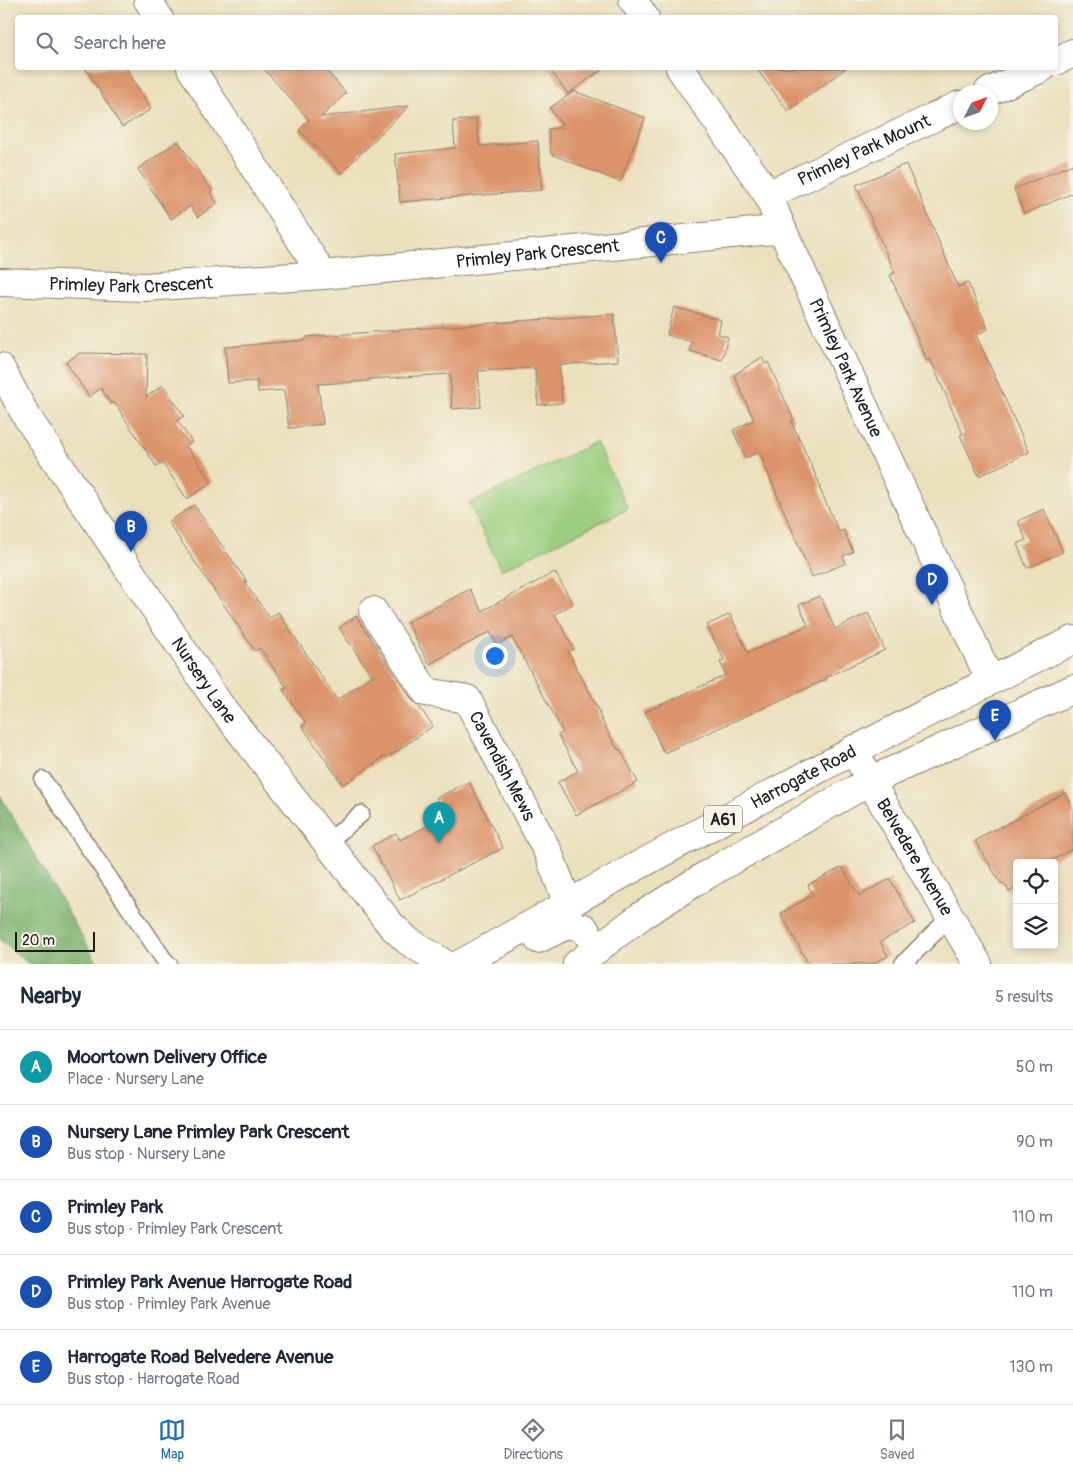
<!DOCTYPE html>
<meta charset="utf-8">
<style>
:root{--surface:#fff;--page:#f6f6f7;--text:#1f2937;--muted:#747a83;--line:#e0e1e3;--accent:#1f6fb2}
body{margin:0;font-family:Pangolin,sans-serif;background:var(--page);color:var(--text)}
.controls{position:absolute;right:15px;bottom:15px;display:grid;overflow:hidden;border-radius:5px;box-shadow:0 2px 8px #0003}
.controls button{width:45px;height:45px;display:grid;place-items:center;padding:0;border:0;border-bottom:1px solid var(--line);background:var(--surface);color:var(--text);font:25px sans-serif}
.compass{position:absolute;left:953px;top:85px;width:45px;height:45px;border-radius:50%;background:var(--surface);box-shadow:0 2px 8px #0003;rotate:48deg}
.scale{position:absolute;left:15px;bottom:12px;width:80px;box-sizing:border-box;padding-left:5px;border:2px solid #1c1c1c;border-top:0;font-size:14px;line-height:18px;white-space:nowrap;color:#1c1c1c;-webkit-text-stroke:4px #f7f3e8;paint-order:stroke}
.you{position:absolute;left:494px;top:655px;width:18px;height:18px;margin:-12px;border:4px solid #fff;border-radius:50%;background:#1a73e8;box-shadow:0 0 0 8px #1a73e833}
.badge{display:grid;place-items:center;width:32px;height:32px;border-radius:50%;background:var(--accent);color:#fff;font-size:16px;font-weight:700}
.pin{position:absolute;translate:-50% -41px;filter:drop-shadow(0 1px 2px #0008)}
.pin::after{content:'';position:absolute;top:26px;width:18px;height:15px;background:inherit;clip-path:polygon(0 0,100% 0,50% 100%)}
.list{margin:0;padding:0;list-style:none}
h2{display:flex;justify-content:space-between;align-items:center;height:65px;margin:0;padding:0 20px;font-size:21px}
h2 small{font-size:16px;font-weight:400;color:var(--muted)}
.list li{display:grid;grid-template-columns:32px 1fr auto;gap:15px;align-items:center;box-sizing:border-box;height:75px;padding:0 20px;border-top:1px solid var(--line)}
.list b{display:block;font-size:19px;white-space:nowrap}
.list p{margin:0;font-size:16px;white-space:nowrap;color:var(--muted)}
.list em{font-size:16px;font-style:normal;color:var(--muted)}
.icon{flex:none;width:28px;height:28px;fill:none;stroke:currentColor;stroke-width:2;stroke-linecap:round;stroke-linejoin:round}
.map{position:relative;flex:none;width:1073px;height:964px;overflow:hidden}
.search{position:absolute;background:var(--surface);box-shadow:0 2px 8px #0003;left:15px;right:15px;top:15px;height:55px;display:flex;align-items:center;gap:12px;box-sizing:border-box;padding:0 18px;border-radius:5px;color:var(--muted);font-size:19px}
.sheet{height:440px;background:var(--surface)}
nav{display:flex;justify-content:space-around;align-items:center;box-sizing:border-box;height:70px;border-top:1px solid var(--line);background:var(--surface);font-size:14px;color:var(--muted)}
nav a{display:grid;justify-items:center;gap:2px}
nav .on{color:var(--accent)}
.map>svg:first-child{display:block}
.green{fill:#9ccf7f;stroke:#5c764e}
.forest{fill:#7db26e;stroke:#4c6745}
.building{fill:#db946a}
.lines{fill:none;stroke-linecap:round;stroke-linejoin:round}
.service-casing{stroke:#847e6c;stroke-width:19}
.minor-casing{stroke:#847e6c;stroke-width:30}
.trunk-casing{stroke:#847e6c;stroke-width:30}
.service{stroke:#fff;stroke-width:16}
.minor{stroke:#fff;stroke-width:28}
.trunk{stroke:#fff;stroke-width:28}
.labels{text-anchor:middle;stroke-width:4.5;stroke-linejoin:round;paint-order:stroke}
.shield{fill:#f7f3e8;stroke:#5e5c59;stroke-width:1}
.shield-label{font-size:16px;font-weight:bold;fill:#1c1c1c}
.street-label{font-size:18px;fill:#1c1c1c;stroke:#f7f3e8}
</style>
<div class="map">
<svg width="1073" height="964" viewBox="0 0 1073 964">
<rect width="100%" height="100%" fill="#f7f3e8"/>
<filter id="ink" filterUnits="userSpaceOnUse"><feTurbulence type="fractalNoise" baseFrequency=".02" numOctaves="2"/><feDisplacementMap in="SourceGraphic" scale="10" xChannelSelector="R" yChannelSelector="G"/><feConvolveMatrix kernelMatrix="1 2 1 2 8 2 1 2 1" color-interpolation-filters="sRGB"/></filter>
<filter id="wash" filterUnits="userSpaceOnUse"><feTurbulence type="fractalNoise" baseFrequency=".0096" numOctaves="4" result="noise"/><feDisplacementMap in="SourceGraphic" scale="20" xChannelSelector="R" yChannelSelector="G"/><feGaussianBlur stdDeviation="1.12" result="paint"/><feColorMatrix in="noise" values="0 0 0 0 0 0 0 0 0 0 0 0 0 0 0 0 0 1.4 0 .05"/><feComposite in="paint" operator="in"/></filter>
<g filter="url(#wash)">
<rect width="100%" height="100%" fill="#ebe0bc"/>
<path class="green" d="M596 442 628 509 501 570 469 504Z"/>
<path class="forest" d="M0 795 98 964H29L0 940Z"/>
<g id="blocks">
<path class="building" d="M85 68H126L151 109 122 127Z
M263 68H324L346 93 321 117 409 106 341 173 299 130 309 120Z
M549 68H604L568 94Z
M756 68H846L788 111Z
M574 91 645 118 620 182 551 154 548 129 563 127 550 108Z
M476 119 480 146 538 141 542 190 400 202 395 154 455 148 453 121Z
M178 141 212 191 210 192 217 203 198 217 190 206 171 219 138 169Z
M906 164 958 287 968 283 988 329 976 335 1029 452 979 476 960 435 963 434 930 359 927 361 890 275 895 273 856 185Z
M1073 164V193L1024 214 1014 189Z
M674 307 721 320 718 334 728 337 722 360 689 351 692 342 667 335Z
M614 314 618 361 559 365 562 403 538 405 535 368 478 371 481 407 452 409 450 374 369 379V381L318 384 323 424 289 428 284 390 258 392 257 381 228 383 225 347 306 340V337Z
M80 353 147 354 146 397 163 385 184 416 177 420 192 442 186 446 212 482 187 499 162 462 156 466 114 402 111 404 101 388 89 397 66 362Z
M762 357 765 364 768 362 794 420 791 421 821 487H819L839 532 844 530 853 552 843 556 846 563 812 577 759 452 745 458 733 430 754 420 734 375Z
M194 505 247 582 245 583 270 618 278 612 337 700 372 676 339 628 356 616 413 701 418 705 433 726 387 758 385 756 343 785 302 726 306 723 283 690 287 688 260 648 255 651 168 522Z
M1044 509 1063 552 1027 568 1017 544 1026 540 1018 521Z
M555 572 573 604 555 614 574 649 568 652 600 712 598 713 618 750 620 749 638 782 576 815 558 782 578 771 558 735 563 732 512 637 497 645 490 632 429 664 407 622 470 589 482 611Z
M820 596 835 629 868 613 885 650 826 677 827 679 664 753 645 712 726 675 720 662 724 660 707 625 730 614 748 653 808 625 799 605Z
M469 782 503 848 400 900 372 846 396 833 400 840 446 816 436 798Z
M1065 793 1073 808V849L1046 863H1017V887L1009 892 1004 883 1001 884 975 841 994 829 995 830Z
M842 867 859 896 890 879 915 923 880 942 888 956 872 964H808L781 913 813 895 808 885Z"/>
</g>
</g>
<g filter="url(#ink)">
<use href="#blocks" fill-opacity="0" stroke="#847e6c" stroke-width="1"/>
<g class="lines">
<g class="service-casing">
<path id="service" d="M43 780 165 961 169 964
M327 843 361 814
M903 964 950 917"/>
</g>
<g class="minor-casing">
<g id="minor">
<path d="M148 0 159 18"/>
<path d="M633 0 645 18"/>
<path d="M1056 61 1073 53"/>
<path d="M191 68 323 275"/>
<path id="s1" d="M680 68 768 195 782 229 990 680"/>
<path d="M988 92 1042 68"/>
<path id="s2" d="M768 195 960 105"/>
<path id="s3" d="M0 282 144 287 323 275 782 229"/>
<path id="s4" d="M0 367 25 414 219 704 391 925 408 941 445 964"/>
<path id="s5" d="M373 611 426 692 467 699 548 852 568 904"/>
<path id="s6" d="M854 749 870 781 978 964"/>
</g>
</g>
<g class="trunk-casing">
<g id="trunk">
<path d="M538 939 569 924 584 928 597 949"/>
<path id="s7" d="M460 964C662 851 865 741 1073 640"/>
<path d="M577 964 641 916 708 874 870 781 1073 689"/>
</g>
</g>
<use href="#service" class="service"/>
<use href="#minor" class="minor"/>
<use href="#trunk" class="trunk"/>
</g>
</g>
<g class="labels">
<rect class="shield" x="704" y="805.5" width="38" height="27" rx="4"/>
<g class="shield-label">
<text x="723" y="825">A61</text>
</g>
<g class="street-label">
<text dy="6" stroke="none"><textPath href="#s2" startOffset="106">Primley Park Mount</textPath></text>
<text dy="6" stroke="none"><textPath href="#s3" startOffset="539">Primley Park Crescent</textPath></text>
<text dy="6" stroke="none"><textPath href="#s3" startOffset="131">Primley Park Crescent</textPath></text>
<text dy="6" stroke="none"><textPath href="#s1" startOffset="344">Primley Park Avenue</textPath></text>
<text dy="6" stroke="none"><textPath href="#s4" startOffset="374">Nursery Lane</textPath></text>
<text dy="6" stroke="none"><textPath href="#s5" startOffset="214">Cavendish Mews</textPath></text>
<text dy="6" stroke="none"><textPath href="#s7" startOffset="391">Harrogate Road</textPath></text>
<text dy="6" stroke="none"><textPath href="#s6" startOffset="124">Belvedere Avenue</textPath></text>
</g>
</g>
</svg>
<div class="controls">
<button><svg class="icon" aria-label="locate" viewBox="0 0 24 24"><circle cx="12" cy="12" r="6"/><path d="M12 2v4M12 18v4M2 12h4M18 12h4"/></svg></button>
<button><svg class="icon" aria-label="layers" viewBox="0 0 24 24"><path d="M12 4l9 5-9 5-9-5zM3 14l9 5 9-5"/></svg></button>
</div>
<svg class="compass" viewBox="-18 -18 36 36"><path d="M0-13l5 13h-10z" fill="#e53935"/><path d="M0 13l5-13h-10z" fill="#747a83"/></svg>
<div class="scale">20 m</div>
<div class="you"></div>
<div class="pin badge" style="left:439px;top:843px;background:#0f9aa8">A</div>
<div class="pin badge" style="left:131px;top:552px;background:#1a4fb4">B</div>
<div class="pin badge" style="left:661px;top:263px;background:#1a4fb4">C</div>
<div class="pin badge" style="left:932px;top:605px;background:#1a4fb4">D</div>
<div class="pin badge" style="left:995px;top:741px;background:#1a4fb4">E</div>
<div class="search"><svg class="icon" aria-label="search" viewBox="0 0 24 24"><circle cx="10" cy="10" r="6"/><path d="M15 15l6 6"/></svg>Search here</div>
</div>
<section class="sheet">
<h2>Nearby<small>5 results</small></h2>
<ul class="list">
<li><span class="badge" style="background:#0f9aa8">A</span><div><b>Moortown Delivery Office</b><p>Place · Nursery Lane</p></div><em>50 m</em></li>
<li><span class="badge" style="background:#1a4fb4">B</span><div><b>Nursery Lane Primley Park Crescent</b><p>Bus stop · Nursery Lane</p></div><em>90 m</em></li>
<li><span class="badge" style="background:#1a4fb4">C</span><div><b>Primley Park</b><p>Bus stop · Primley Park Crescent</p></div><em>110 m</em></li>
<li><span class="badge" style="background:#1a4fb4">D</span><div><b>Primley Park Avenue Harrogate Road</b><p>Bus stop · Primley Park Avenue</p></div><em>110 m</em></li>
<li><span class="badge" style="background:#1a4fb4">E</span><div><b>Harrogate Road Belvedere Avenue</b><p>Bus stop · Harrogate Road</p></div><em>130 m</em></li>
</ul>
</section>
<nav>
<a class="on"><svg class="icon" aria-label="map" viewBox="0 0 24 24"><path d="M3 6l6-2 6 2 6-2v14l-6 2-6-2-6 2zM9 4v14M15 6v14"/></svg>Map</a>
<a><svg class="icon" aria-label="directions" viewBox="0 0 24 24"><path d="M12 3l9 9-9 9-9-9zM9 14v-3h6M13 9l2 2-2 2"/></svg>Directions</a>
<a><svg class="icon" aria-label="saved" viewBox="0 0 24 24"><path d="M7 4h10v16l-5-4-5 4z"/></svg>Saved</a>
</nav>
